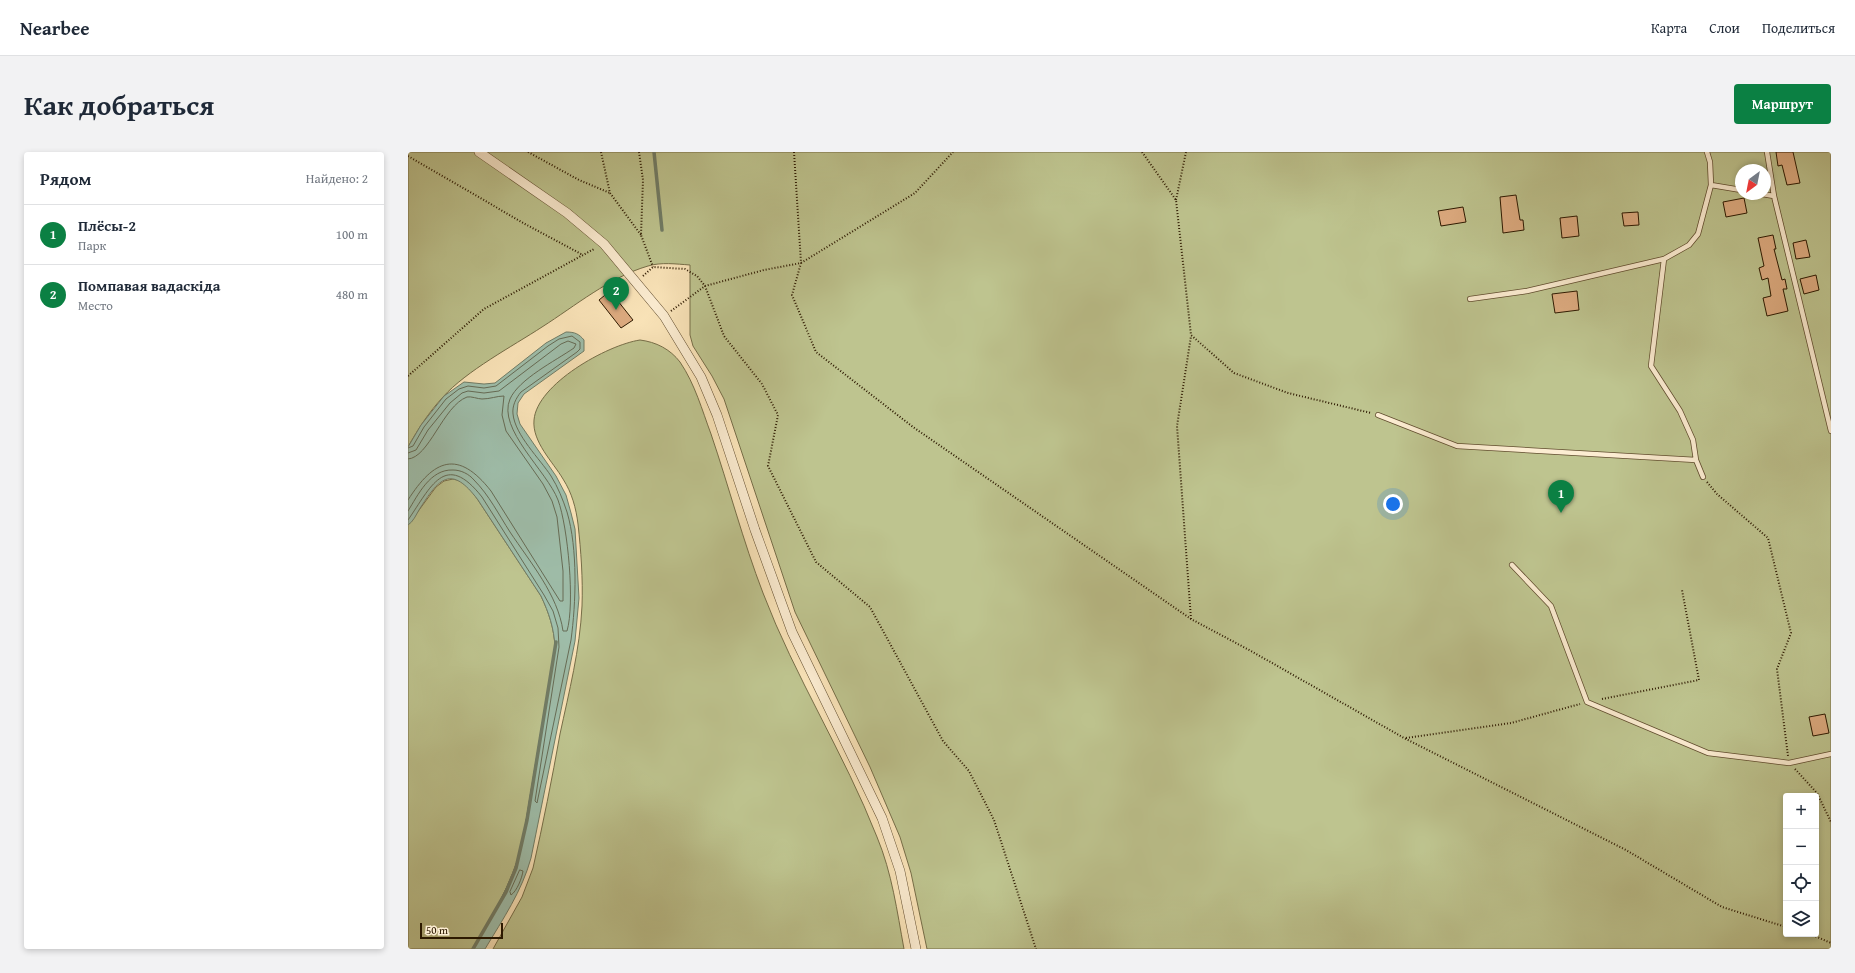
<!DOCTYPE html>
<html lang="ru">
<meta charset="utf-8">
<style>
:root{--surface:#fff;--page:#f2f2f3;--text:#1f2937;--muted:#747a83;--line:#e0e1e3;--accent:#0b8043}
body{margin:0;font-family:"Gentium Book Plus",serif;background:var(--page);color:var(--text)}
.controls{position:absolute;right:12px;bottom:12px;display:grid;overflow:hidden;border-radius:4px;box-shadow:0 2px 6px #0003}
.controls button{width:36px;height:36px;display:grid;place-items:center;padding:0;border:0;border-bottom:1px solid var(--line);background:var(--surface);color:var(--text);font:20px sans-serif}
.compass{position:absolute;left:1327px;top:12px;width:36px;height:36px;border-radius:50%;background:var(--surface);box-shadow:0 2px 6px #0003;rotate:212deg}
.scale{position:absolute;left:12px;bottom:10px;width:83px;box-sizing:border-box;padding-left:4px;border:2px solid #2d1900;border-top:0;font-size:11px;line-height:14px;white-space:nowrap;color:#2d1900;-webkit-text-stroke:3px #fcedd2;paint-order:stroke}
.you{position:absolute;left:985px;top:352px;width:14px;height:14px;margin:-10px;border:3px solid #fff;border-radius:50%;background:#1a73e8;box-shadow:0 0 0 6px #1a73e833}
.badge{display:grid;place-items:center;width:26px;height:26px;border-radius:50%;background:var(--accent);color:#fff;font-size:13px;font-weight:700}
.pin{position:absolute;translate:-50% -33px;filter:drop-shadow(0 1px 2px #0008)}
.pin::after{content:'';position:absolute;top:21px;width:14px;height:12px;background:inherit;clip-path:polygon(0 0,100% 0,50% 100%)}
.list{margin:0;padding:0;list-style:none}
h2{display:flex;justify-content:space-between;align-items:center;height:52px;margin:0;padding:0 16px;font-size:17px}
h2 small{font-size:13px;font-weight:400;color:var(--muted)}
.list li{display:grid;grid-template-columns:26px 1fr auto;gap:12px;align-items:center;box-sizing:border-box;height:60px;padding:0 16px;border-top:1px solid var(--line)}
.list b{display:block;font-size:15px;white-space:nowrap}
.list p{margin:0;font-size:13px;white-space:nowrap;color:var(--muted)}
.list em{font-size:13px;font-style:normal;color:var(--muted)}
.icon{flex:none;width:22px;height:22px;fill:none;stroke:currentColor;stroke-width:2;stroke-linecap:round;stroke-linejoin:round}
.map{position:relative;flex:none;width:1423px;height:797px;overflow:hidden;border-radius:4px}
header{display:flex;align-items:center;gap:24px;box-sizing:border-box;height:56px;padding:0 20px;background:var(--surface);border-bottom:1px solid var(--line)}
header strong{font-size:19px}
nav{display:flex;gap:22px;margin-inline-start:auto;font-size:14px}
.intro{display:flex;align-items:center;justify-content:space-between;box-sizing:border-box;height:96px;padding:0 24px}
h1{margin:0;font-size:28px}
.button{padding:10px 18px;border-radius:4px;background:var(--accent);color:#fff;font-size:14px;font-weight:700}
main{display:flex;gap:24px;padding:0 24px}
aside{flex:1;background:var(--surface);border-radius:4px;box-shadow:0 2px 6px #0003}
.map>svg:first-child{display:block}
.green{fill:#bec48f;stroke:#766e48;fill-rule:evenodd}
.water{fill:#9fbfac;stroke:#717d67}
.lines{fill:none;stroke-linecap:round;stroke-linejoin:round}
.shore{stroke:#666c56;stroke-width:1}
.stream{stroke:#717d67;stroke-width:3.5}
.building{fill:#ddab80;stroke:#2d1900}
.lane-casing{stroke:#604c2e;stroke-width:6}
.street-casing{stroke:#604c2e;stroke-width:10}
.path{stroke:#2d1900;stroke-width:2;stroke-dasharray:1 2;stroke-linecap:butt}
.lane{stroke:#fcedd2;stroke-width:4.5}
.street{stroke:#fcedd2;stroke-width:9}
</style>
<header>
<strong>Nearbee</strong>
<nav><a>Карта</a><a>Слои</a><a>Поделиться</a></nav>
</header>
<div class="intro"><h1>Как добраться</h1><a class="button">Маршрут</a></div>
<main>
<aside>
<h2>Рядом<small>Найдено: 2</small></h2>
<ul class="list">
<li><span class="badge">1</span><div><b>Плёсы-2</b><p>Парк</p></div><em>100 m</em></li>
<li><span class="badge">2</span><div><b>Помпавая вадаскіда</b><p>Место</p></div><em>480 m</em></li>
</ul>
</aside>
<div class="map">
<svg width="1423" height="797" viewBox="0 0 1423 797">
<rect width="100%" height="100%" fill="#fae4b9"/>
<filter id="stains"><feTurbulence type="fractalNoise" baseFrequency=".005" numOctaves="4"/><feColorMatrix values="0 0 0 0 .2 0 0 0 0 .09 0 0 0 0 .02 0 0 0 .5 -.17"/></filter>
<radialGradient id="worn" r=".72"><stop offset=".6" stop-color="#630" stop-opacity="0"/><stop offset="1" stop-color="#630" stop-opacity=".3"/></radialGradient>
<path class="green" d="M0 0H1423V797H519L503 721 492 685 462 615 387 460 316 247 304 224 285 194 282 183V113C268 112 253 110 240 114 202 125 167 154 134 175 105 194 58 219 35 245 21 260 10 277 0 295ZM1333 18H1357V42H1333ZM1378 644H1408V782H1378Z
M232 188C248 190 262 197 272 210 287 232 294 258 303 282 321 335 335 389 355 441 387 525 436 601 469 685 484 721 489 759 496 797H85L114 745 125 716C135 672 144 627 152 582 161 540 172 497 174 454 175 427 173 399 170 372 168 356 164 341 155 327 145 310 124 290 126 268 129 232 199 193 232 188Z
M45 327C57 329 63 338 70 348L133 444C141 461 146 476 147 495L114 693C104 731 85 763 65 797H0V373L28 335 36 329Z"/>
<path class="water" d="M158 180C167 180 171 182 176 188V199L116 242 110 251 109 262 112 272 148 324 158 343 163 361 167 377 171 446 167 489 123 706C114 739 95 767 77 797H65C85 763 104 731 114 693L147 495C146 476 141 461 133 444L70 348C43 312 31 326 11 358 8 363 5 370 0 373V295L13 273 36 244 56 230 76 232 87 231 138 191Z"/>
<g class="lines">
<path class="shore" d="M0 296 5 294 16 275 38 247 51 237 60 234 76 236 88 234 140 194 151 187 164 184 172 190V197L169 200 113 240C108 246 104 254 105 262 107 283 132 307 143 324 150 335 155 348 159 360 170 397 168 451 163 488L129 651 127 649 151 495 150 476 145 459 136 443 74 345C37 298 23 335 0 368
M0 301 8 298 20 278 42 251 54 241 60 239 76 241 91 239 153 192 160 189 168 192 166 196C147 209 111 227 102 247 89 277 139 319 150 348 160 375 167 452 159 479H155C150 443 122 410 102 380 91 363 81 343 66 328 61 322 53 318 45 318 22 317 10 343 0 359
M0 307C21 306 35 254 59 245 63 244 70 247 74 247 82 247 89 244 96 244L94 263 98 279 135 332 144 349 149 365 155 419V449H152L83 339C50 297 26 307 0 348
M112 718 115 719C114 726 109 739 103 743L102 740Z"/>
<path class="stream" d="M246 0 254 78
M65 797 98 740 108 716 119 668 148 490"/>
</g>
<path class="building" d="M1368 0H1385L1392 31 1379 33 1374 13 1370 14Z
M1108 43 1112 68H1115L1116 78 1095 81 1092 45Z
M1336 46 1339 61 1318 65 1315 50Z
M1055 55 1058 70 1033 74 1030 59Z
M1230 60 1231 73 1216 74 1214 61Z
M1169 64 1171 84 1154 86 1152 66Z
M1365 83 1368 97H1366L1374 128 1377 127 1379 137H1375L1380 159 1359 164 1355 146 1363 144 1360 126 1354 128 1351 116 1356 114 1350 86Z
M1398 88 1402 105 1388 107 1385 91Z
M1408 123 1411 138 1396 142 1392 127Z
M202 139 225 168 213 176 191 148Z
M1169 139 1171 158 1147 161 1144 142Z
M1417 562 1421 581 1405 584 1401 565Z"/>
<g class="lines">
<g class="lane-casing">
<path id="lane" d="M1299 0 1302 10 1303 33 1333 38
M1359 0 1366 44
M1354 42 1366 44 1423 279
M1256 107 1243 214 1272 259 1285 288 1288 308 1295 325
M1062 147 1119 139 1256 107 1281 93 1290 82 1303 33
M970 263 1049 294 1288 308
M1104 413 1143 454 1179 550 1300 601 1381 611 1423 602"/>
</g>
<g class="street-casing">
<path id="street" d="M71 0 159 61 196 92 256 164 293 225 309 263 347 378 384 480 474 666 492 719 508 797"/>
</g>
<path class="path" d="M120 0 171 28 202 41
M193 0 202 41 233 83
M231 0 235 28 233 83 245 115
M386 0 393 111 384 143 408 200 505 275 783 467 843 499 996 586 1218 698 1314 755 1378 775
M734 0 768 48 783 183 826 221 880 241 963 261
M0 4 117 72 175 103
M768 48 778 0
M235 124 245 115 277 117 289 124 297 134 316 184 354 232 370 263 360 314 408 410 462 455 535 589 561 619 586 668 628 797
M263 159 297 134 356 118 393 111 507 41 545 0
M0 224 76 157 186 97
M1299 330 1309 342 1360 386 1383 481 1369 517 1380 604
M783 467 769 274 783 184
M1194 547 1291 528 1274 438
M998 586 1103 571 1172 552
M1387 617 1409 641 1423 670
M1402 782 1423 791"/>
<use href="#lane" class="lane"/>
<use href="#street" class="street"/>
</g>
<rect width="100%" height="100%" filter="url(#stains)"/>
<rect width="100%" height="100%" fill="url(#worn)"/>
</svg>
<div class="controls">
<button>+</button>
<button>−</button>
<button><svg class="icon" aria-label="locate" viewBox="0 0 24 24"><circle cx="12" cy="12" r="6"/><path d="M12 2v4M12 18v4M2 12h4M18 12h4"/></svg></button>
<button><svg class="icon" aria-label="layers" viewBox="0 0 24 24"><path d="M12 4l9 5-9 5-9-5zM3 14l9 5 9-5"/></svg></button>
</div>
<svg class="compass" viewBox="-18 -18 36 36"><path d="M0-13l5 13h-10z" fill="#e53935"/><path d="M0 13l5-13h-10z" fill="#747a83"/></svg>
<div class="scale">50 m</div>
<div class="you"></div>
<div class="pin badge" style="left:1153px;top:361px">1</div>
<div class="pin badge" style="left:208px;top:158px">2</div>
</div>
</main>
